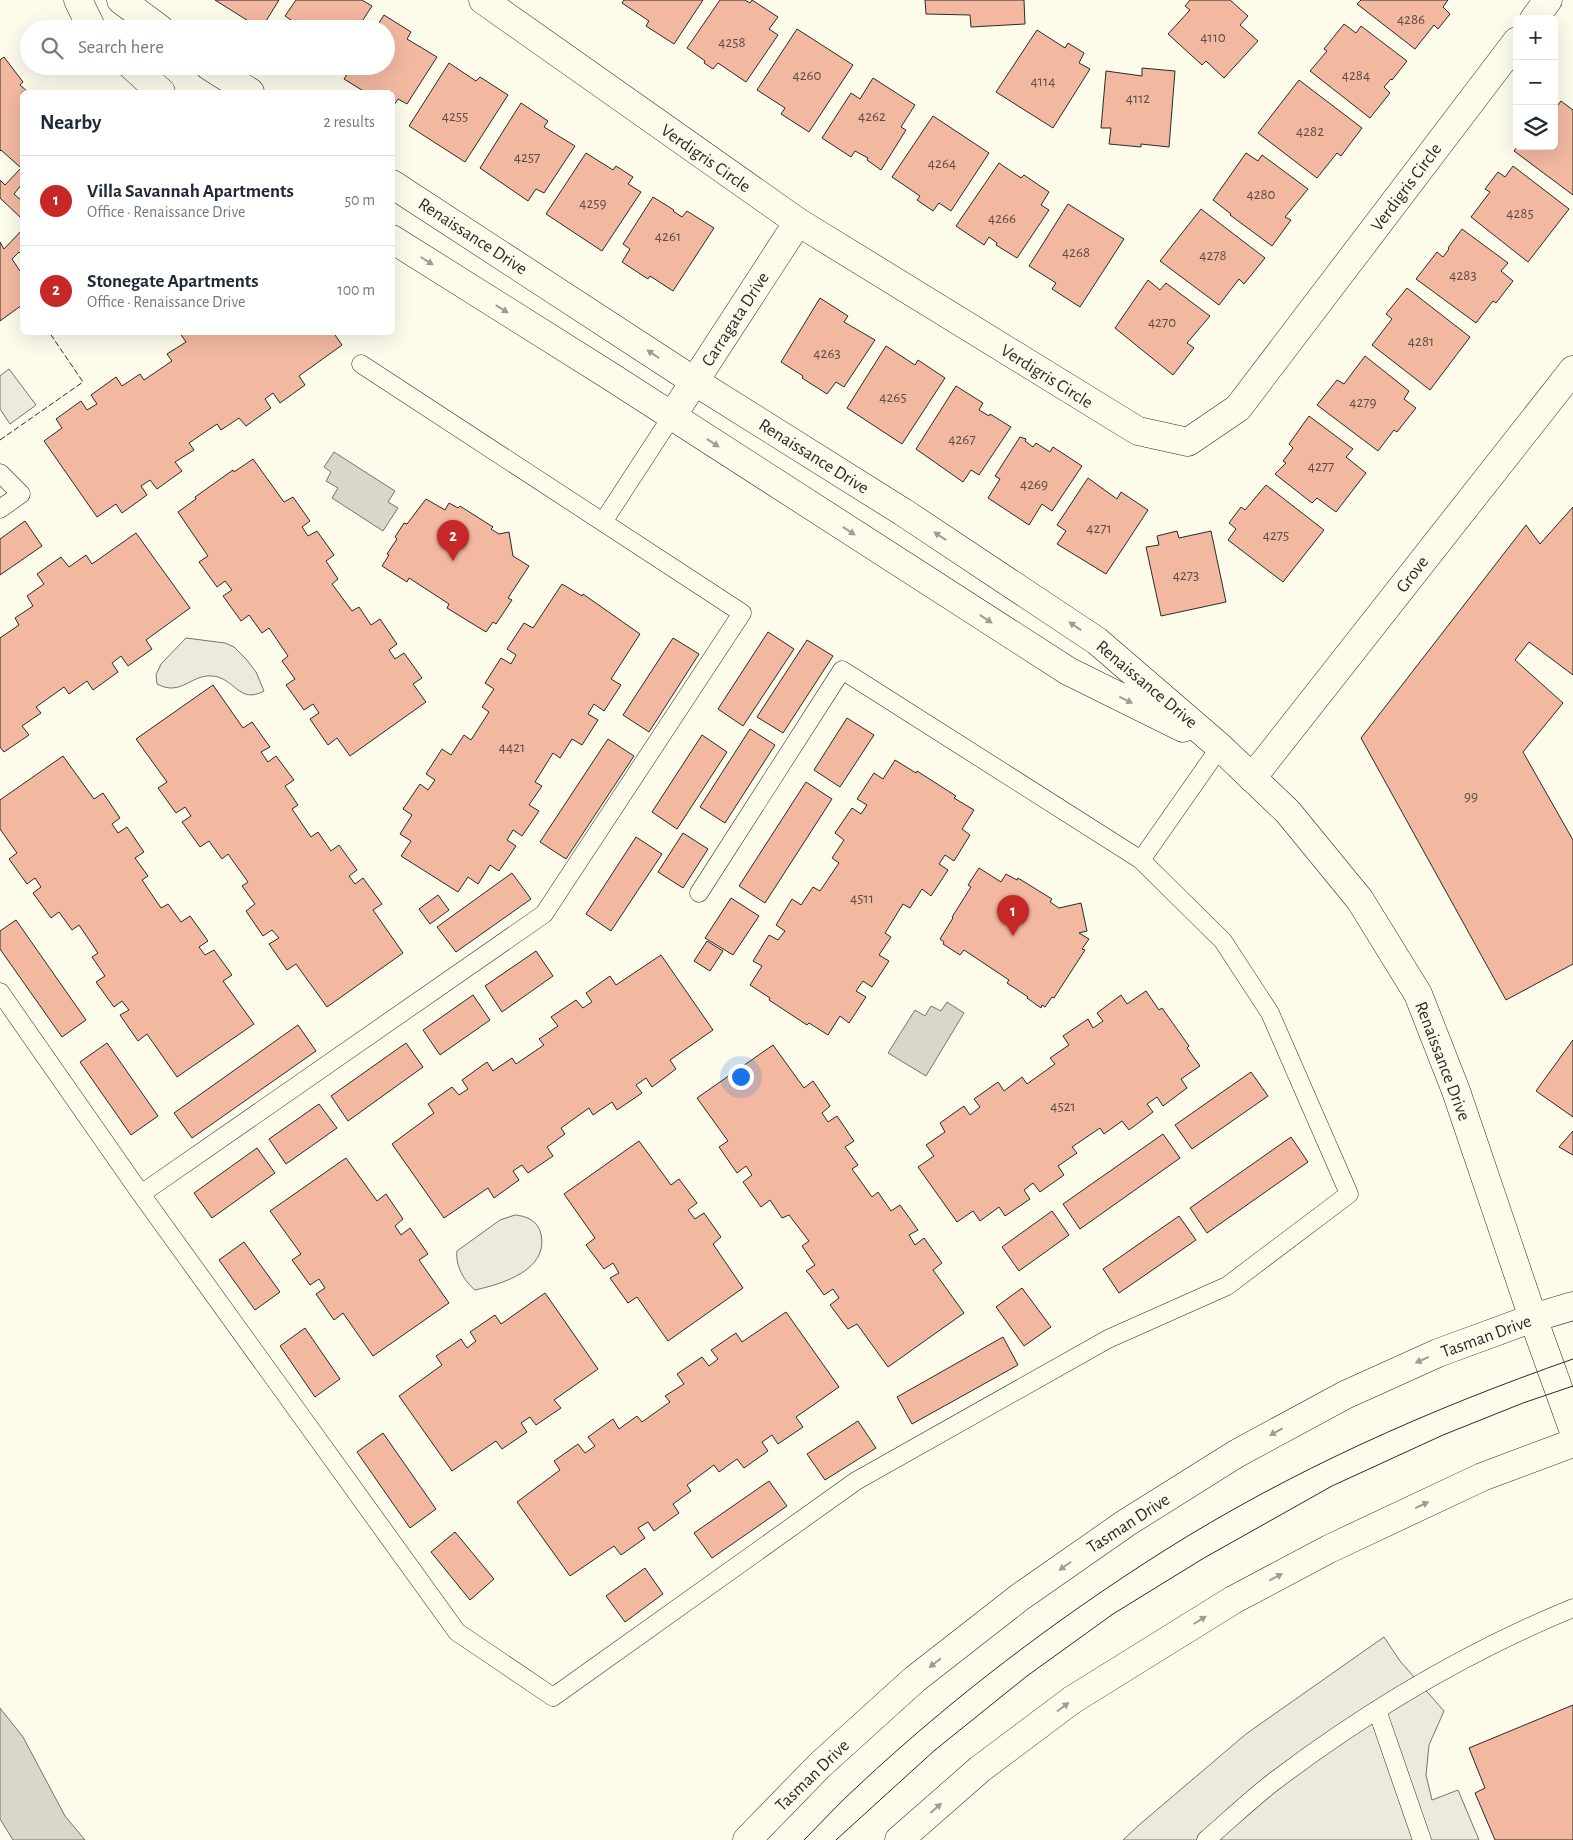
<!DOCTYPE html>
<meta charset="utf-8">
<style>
:root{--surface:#fff;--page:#f6f6f7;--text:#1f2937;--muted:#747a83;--line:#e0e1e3;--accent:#c62828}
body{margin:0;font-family:"Alegreya Sans",sans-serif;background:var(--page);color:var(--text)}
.controls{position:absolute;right:15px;top:15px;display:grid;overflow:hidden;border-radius:8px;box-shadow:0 5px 20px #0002}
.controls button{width:45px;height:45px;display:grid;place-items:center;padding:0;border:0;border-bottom:1px solid var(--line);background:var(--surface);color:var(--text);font:25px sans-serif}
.you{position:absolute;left:740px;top:1076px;width:18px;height:18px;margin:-12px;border:4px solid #fff;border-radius:50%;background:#1a73e8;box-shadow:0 0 0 8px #1a73e833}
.badge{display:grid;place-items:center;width:32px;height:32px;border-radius:50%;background:var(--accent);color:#fff;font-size:16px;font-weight:700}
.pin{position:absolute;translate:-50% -41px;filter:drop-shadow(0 1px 2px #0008)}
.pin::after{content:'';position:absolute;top:26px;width:18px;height:15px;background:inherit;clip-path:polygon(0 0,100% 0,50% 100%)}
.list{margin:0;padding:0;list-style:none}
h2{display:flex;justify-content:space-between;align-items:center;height:65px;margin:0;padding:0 20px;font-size:21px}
h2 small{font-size:16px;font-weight:400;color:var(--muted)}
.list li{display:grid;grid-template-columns:32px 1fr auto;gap:15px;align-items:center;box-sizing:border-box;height:90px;padding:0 20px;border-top:1px solid var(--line)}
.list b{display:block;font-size:19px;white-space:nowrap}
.list p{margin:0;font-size:16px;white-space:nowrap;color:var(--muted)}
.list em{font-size:16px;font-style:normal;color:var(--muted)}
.icon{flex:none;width:28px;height:28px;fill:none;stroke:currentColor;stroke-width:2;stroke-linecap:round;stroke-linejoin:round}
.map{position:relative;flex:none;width:1573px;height:1840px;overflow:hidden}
.search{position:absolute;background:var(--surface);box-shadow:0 5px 20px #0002;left:20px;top:20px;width:375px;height:55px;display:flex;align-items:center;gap:12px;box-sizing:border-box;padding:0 18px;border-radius:28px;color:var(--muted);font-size:19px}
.panel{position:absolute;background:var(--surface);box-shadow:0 5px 20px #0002;left:20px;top:90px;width:375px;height:245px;border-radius:8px}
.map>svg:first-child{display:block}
.green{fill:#ecebdb;stroke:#74746e}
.parking{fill:#eceadb;stroke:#74746e}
.water{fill:#d8d7c9;stroke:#74746e}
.building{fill:#f2b8a0;stroke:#2b2b2b}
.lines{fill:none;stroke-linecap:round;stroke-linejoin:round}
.lane-casing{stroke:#2b2b2b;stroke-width:19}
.street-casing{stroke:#2b2b2b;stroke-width:29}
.secondary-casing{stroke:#2b2b2b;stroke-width:29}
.primary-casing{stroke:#2b2b2b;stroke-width:29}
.lane{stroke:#fdfbea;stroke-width:18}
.street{stroke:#fdfbea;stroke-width:28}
.secondary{stroke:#fdfbea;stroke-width:28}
.primary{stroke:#fdfbea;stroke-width:28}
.tram{stroke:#2b2b2b;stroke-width:1}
.fence{stroke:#2b2b2b;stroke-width:1;stroke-dasharray:6 2.5;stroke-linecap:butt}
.oneway{fill:#9e9d94}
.labels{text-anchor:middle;stroke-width:4;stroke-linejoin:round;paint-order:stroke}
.number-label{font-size:15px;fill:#5d4e48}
.street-label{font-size:18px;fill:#2b2b2b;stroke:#fdfbea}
</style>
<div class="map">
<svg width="1573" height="1840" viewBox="0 0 1573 1840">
<rect width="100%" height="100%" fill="#fdfbea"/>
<path class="green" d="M186 638 225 643 234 647 246 659 256 672 264 691C239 705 234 677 212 676 191 674 181 697 157 684L156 675 161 664Z
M515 1215C527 1216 538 1221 541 1234 549 1270 502 1284 475 1290 464 1281 455 1265 457 1251L500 1220Z"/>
<path class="parking" d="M9 369 36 405 10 424 0 409V376Z
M1384 1637 1400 1661 1444 1711 1429 1745 1426 1775 1432 1800 1458 1790 1479 1840H1123L1139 1825 1246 1734Z"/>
<path class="water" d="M334 452 395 491 388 502 398 508 383 531 332 498 338 488 326 481 331 472 324 467Z
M947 1002 964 1013 926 1076 888 1053 915 1010 925 1016 931 1006 941 1011Z
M0 1708 23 1737 65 1816 85 1840H13L0 1819Z"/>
<path class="building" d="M215 0H279L261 29Z
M296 0H362L372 6 357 29H285L291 20 285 16Z
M624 0H703L674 44 646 26 649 21 622 3Z
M720 0H745L750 3 752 0 778 17 769 29 778 35 746 82 718 63 713 69 704 63 705 61 687 48Z
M925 0H1024L1025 24 971 27 970 15 926 14Z
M1190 0H1230L1248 16 1240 25 1258 41 1224 78 1206 61 1202 65 1168 34 1190 10 1185 6Z
M1361 0H1448L1443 7 1450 14 1438 29 1434 25 1415 49 1357 4Z
M384 15 411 32 407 39 437 57 407 104 398 99 392 108V92H365L344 79 352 66H386V29H375Z
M1344 24 1356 33 1361 26 1407 61 1392 80 1391 79 1384 87 1390 93 1370 118 1310 71 1327 51 1324 49Z
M797 29 853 65 809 132 781 114 785 108 757 90Z
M1037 30 1065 48 1068 43 1084 53 1079 63 1090 69 1053 128 996 92Z
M4 57 23 82 20 85 28 92H22V184L14 194 22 201V219L0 198V180L5 185 21 168 1 150 0 151V60Z
M449 63 476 81 480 77 508 95 465 162 409 126Z
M1142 68 1175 71 1169 147 1141 144V147L1109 144 1111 128H1101L1106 71 1142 76Z
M873 78 915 105 901 127 906 130 881 170 867 160 868 158 855 151 851 157 822 138 851 93 860 99Z
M1299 80 1362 128 1341 156 1337 153 1317 178 1258 133Z
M1561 101 1573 110V195L1514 151 1518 146H1554V110Z
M521 103 548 121 544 127 575 146 544 193 536 189 528 201 480 168Z
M933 116 989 153 951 211 939 203 933 211 917 200 920 196 892 177Z
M586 153 613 170 616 166 633 177 628 184 641 192 602 251 546 214Z
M1246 153 1258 161 1262 155 1308 189 1285 217 1291 220 1272 246 1230 215 1231 214 1213 200Z
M999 163 1021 178 1024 175 1049 192 1041 205 1049 210 1017 258 996 245 997 243 989 237 984 245 956 226Z
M1513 166 1569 209 1528 262 1471 217 1490 192 1485 189 1498 172 1505 177Z
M653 197 674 210 673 211 682 217 687 211 714 228 673 291 650 276 648 279 622 262 630 249 623 244Z
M1068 204 1124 239 1080 307 1052 289 1056 283 1029 266Z
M1201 209 1265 258 1244 284 1239 279 1219 305 1160 261Z
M1462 229 1508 263 1501 271 1513 281 1496 303 1493 301 1476 323 1416 279 1437 252 1443 257 1449 249 1448 248Z
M22 230V255L19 252 12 259 20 271 22 269V305L0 321V242L4 249Z
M1148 280 1160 290 1166 283 1210 316 1187 343 1194 348 1173 375 1115 328Z
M1407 288 1470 337 1430 390 1372 345 1392 319 1386 314Z
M820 298 848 316 844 322 875 340 844 387 836 382 827 394 802 378 803 376 781 362Z
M333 332 342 345 299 376 305 385 280 403 273 393 265 399 271 408 246 426 239 418 221 430 217 424 189 443 194 450 175 462 182 471 157 489 150 480 141 486 147 495 122 513 116 504 97 517 44 441 62 428 56 419 81 401 87 410 97 404 91 395 116 377 122 386 140 374 144 380 172 361 167 354 186 342 179 332Z
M886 346 915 365 918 360 945 378 902 444 847 408Z
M1365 356 1409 391 1404 399 1416 408 1397 432 1394 430 1378 451 1317 405 1337 380 1344 384Z
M956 386 983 403 979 410 989 416 990 414 1011 427 979 475 971 470 963 482 916 449Z
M1309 416 1353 449 1346 457 1366 473 1336 512 1317 498 1312 503 1275 474 1286 463 1283 461 1293 448 1289 444Z
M1020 437 1026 439 1025 441 1033 447 1036 443 1050 452 1053 447 1082 466 1052 511 1042 504 1029 525 988 498 1000 479 995 476Z
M253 459 284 502 293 497 310 521 302 527 308 536 317 531 334 555 326 561 338 579 332 584 352 611 359 607 371 625 380 619 397 644 389 650 395 659 404 653 422 678 413 684 426 702 350 756 337 738 328 745 310 719 319 713 313 704 304 710 286 685 295 679 282 661 288 656 269 628 262 633 249 615 241 621 223 596 232 590 225 581 217 587 199 562 208 556 178 512 196 499 195 497 233 470 234 472Z
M1088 478 1117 499 1121 492 1148 510 1106 574 1057 544 1066 531 1057 525Z
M1266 485 1324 530 1283 582 1228 540 1236 529 1229 523 1241 507 1245 510Z
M426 499 445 510 449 503 458 508 460 506 493 527 491 529 499 534 509 532 513 556 529 566 508 598 512 600 496 624 493 622 486 632 447 608 449 604 409 578 407 582 382 566 389 555 387 554 397 539 395 537 404 523 407 524Z
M1573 507V675L1529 642 1515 660 1563 703 1523 752 1573 840V964L1506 1000 1361 738 1526 525 1540 544Z
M25 521 42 546 0 575V539Z
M1177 531 1179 538 1211 531 1226 602 1161 616 1146 547 1159 545 1157 536Z
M136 533 190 608 146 640 152 649 128 666 121 656 112 663 118 672 93 690 87 681 69 694 64 687 36 707 41 713 22 726 29 735 4 752 0 747V638L19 625 15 618 33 606 27 596 44 584 37 574 61 557 69 567 86 555 92 564Z
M562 584 582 596 583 594 640 634 611 679 621 685 604 711 594 704 588 714 598 720 582 745 572 739 560 758 553 753 535 782 542 786 529 805 539 811 522 836 513 830 507 840 516 846 499 871 490 865 478 884 468 877 458 892 401 856 411 841 400 834 412 815 403 809 420 784 428 790 435 780 426 774 442 749 451 755 464 735 471 740 489 712 482 707 494 689 485 683 501 658 511 664 516 655 507 649 524 623 533 628Z
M768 632 794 649 743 726 718 709Z
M673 638 699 654 649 732 623 715Z
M807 640 833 656 783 733 757 717Z
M213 685 243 728 252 722 270 747 261 752 268 762 276 756 294 780 285 786 298 805 292 809 311 837 318 832 331 851 339 845 357 870 349 876 355 884 363 878 382 904 373 910 403 953 327 1007 296 964 287 970 269 944 279 938 272 930 263 936 246 911 255 904 242 886 248 882 228 854 222 859 209 841 200 847 182 822 191 816 185 807 176 813 158 788 167 782 136 739Z
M847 718 874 735 840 787 814 770Z
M750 729 775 745 725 823 700 807Z
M702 735 727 752 677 829 652 812Z
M608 739 634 756 566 859 540 842Z
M63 756 94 799 103 793 120 818 112 824 118 833 127 827 144 852 135 858 148 876 142 880 161 908 168 904 181 922 190 916 208 941 199 947 205 955 214 950 232 975 223 981 254 1024 177 1077 147 1034 138 1041 120 1015 129 1010 122 1001 114 1007 96 982 105 976 92 957 98 953 79 925 72 930 59 912 51 918 33 893 41 887 35 878 27 884 9 859 17 853 0 829V800Z
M895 760 916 773 917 771 956 796 954 798 974 810 962 829 970 835 954 861 945 855 939 864 948 870 931 896 922 889 910 908 903 904 885 933 891 937 879 955 889 961 872 987 863 981 856 991 866 997 849 1023 840 1016 828 1035 809 1023 807 1025 769 1000 770 998 750 985 762 966 753 961 769 935 778 940 785 931 776 925 792 899 801 905 813 887 820 891 839 863 832 858 844 840 835 833 852 808 861 814 867 805 857 799 874 773 883 779Z
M806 782 832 799 765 903 739 886Z
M683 833 708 849 683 888 658 872Z
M636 837 662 854 611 931 586 914Z
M979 868 1001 882 1006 874 1017 880 1018 878 1052 899 1050 902 1059 908 1081 903 1087 931 1079 933 1089 939 1082 949 1085 950 1054 998 1052 997 1045 1007 1042 1005 1041 1008 1027 998 1028 997 1007 983 1009 980 964 950 960 955 943 944 944 942 940 939 953 918 952 917 971 887 968 885Z
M512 873 531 899 456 952 437 927Z
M438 895 449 910 430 924 419 909Z
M731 898 759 916 733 955 705 938Z
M16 920 86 1020 62 1037 0 949V931Z
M707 941 723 951 710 971 694 961Z
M536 951 553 976 502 1012 485 986Z
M661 955 713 1030 670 1060 676 1069 652 1087 646 1078 636 1085 642 1093 617 1110 612 1102 593 1115 589 1108 561 1128 565 1134 547 1147 553 1156 528 1173 522 1165 513 1171 519 1180 494 1198 488 1188 444 1218 392 1144 434 1113 428 1104 452 1087 459 1095 468 1089 462 1080 487 1062 493 1071 512 1058 516 1064 544 1045 539 1039 558 1026 551 1017 576 1000 583 1008 592 1002 586 993 610 976 616 985Z
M1146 991 1159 1010 1162 1008 1189 1046 1187 1048 1200 1066 1181 1079 1187 1088 1163 1106 1157 1097 1147 1104 1153 1112 1129 1130 1122 1121 1104 1134 1100 1128 1072 1147 1077 1153 1058 1166 1064 1175 1040 1192 1033 1183 1024 1190 1030 1199 1005 1216 999 1207 980 1221 973 1211 957 1222 918 1167 934 1156 926 1145 945 1132 940 1123 964 1106 970 1115 980 1107 974 1099 998 1082 1004 1091 1022 1077 1027 1084 1055 1064 1050 1058 1069 1045 1063 1036 1088 1019 1093 1028 1103 1021 1097 1013 1121 995 1127 1004Z
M473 995 490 1020 440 1055 423 1030Z
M298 1025 316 1051 192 1138 174 1113Z
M1573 1040V1117L1536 1091Z
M107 1043 158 1116 131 1135 80 1062Z
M406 1043 423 1067 348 1121 331 1096Z
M773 1045 804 1088 813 1081 830 1106 822 1113 828 1122 837 1116 854 1141 845 1147 858 1165 852 1169 872 1197 878 1192 891 1211 900 1205 918 1230 909 1235 915 1245 924 1238 942 1263 933 1270 964 1313 888 1367 857 1324 848 1329 830 1305 839 1298 833 1289 824 1295 809 1274 806 1271 815 1265 802 1246 809 1241 789 1215 782 1218 770 1200 761 1207 743 1182 752 1175 746 1166 737 1173 719 1147 728 1141 697 1098Z
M1251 1072 1268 1096 1192 1149 1175 1125Z
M319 1104 337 1128 286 1164 269 1139Z
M1573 1131V1155L1559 1147Z
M1163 1134 1180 1158 1080 1229 1063 1204Z
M1291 1137 1308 1162 1207 1233 1190 1208Z
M639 1141 671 1185 679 1179 697 1203 688 1210 695 1219 704 1213 721 1237 713 1244 743 1288 668 1341 637 1297 628 1303 610 1278 619 1273 613 1263 604 1269 586 1245 595 1238 564 1194Z
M257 1148 275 1173 212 1218 194 1193Z
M346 1158 377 1201 386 1194 403 1219 395 1226 401 1235 410 1228 428 1254 419 1260 449 1303 373 1356 343 1313 334 1320 316 1294 325 1288 319 1279 310 1285 292 1260 301 1254 270 1211Z
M1052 1211 1069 1235 1019 1271 1002 1247Z
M1179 1216 1196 1240 1119 1293 1103 1269Z
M244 1242 280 1292 255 1310 219 1260Z
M1022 1288 1051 1327 1024 1346 996 1307Z
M545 1293 598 1369 554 1400 561 1408 536 1425 530 1417 521 1423 527 1432 502 1449 496 1441 452 1471 399 1396 442 1365 436 1356 461 1339 467 1348 476 1341 470 1332 495 1315 501 1324Z
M786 1312 839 1387 796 1417 803 1427 778 1444 772 1435 762 1442 768 1451 744 1468 737 1459 719 1472 714 1465 687 1485 691 1491 673 1504 679 1513 654 1531 648 1522 638 1528 645 1538 621 1555 614 1546 570 1576 517 1502 560 1470 554 1461 578 1444 585 1453 595 1446 588 1437 613 1419 619 1429 637 1416 642 1422 670 1402 665 1396 684 1384 677 1374 702 1357 709 1366 718 1359 711 1350 736 1333 742 1342Z
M305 1328 340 1379 315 1397 280 1346Z
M1003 1337 1018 1365 912 1424 897 1397Z
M858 1421 876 1448 825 1480 807 1454Z
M383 1433 436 1509 410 1528 357 1452Z
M769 1481 787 1506 712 1558 694 1533Z
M455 1532 494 1579 470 1600 431 1552Z
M645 1568 663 1594 625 1622 606 1596Z
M1573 1705V1840H1495L1475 1793 1485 1788 1469 1748Z"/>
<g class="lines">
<g class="lane-casing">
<path id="lane" d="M0 473 21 494 0 509
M603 522 672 416
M1141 860 1220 747
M0 992 141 1194 544 914 742 613 361 364
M141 1194 457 1632 553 1697 856 1481 1108 1339 1227 1286 1349 1194 1270 1013 1223 941 1141 860 842 670 699 893
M1377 1710 1422 1840
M1206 1840C1228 1821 1249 1801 1272 1783 1364 1713 1466 1652 1573 1608"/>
</g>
<g class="street-casing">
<path id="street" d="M483 0 798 222 1138 431 1188 442 1238 408 1517 41
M1534 19 1548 0
M672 416 798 222
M1252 778 1573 370"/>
</g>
<g class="secondary-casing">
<path id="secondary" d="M78 0 92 29
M121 0 160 29
M132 66 161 92
M209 66 250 92
M392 184 694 381 903 512 1097 641 1220 747 1288 812 1360 900 1418 994 1456 1091 1533 1318 1573 1429
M392 239 610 376 1068 671 1183 728"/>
</g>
<g class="primary-casing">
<path id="primary" d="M747 1840 820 1765 915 1679 1020 1597 1126 1523 1236 1454 1345 1395 1438 1353 1533 1318 1573 1306
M899 1840 980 1769 1072 1700 1233 1600 1329 1549 1482 1477 1573 1443"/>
</g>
<use href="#lane" class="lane"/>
<use href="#street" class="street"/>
<use href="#secondary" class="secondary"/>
<use href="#primary" class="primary"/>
<path class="tram" d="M804 1840C822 1822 840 1802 859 1785 952 1698 1055 1620 1162 1552 1290 1471 1430 1409 1573 1359
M836 1840 935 1750 1027 1676 1113 1614 1204 1558 1332 1486 1443 1435 1523 1403 1573 1386"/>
<path class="fence" d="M0 440 83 382 49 332"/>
</g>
<defs><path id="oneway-solid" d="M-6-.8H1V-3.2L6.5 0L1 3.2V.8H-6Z" transform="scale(1.25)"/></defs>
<g class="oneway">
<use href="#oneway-solid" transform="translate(427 261) rotate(32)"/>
<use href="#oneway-solid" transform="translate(502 309) rotate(32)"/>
<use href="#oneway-solid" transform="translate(653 354) rotate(-146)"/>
<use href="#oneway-solid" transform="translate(713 443) rotate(33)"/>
<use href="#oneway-solid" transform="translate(849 531) rotate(33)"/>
<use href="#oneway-solid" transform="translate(940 536) rotate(-146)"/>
<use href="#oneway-solid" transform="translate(986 619) rotate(33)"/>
<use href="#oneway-solid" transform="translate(1075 626) rotate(-146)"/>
<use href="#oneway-solid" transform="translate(1126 700) rotate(26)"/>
<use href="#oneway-solid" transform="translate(1422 1360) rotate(156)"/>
<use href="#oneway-solid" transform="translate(1276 1432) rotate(151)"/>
<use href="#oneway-solid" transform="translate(1422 1505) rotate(-25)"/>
<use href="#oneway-solid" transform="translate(1065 1566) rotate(145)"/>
<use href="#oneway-solid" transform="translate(1276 1577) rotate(-28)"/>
<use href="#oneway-solid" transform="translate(1200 1620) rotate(-32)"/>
<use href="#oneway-solid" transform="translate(935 1663) rotate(142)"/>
<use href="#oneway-solid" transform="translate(1063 1707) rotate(-37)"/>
<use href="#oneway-solid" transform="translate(936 1808) rotate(-41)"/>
</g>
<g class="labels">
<g class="number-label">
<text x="1411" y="24">4286</text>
<text x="1213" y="42">4110</text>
<text x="732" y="47">4258</text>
<text x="807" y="80">4260</text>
<text x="1356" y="80">4284</text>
<text x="1043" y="86">4114</text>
<text x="1138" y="103">4112</text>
<text x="455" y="121">4255</text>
<text x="872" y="121">4262</text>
<text x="1310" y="136">4282</text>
<text x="527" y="162">4257</text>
<text x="942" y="168">4264</text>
<text x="1261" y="199">4280</text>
<text x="593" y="208">4259</text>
<text x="1520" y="218">4285</text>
<text x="1002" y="223">4266</text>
<text x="668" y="241">4261</text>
<text x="1076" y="257">4268</text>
<text x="1213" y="260">4278</text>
<text x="1463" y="280">4283</text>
<text x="1162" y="327">4270</text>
<text x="1421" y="346">4281</text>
<text x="827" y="358">4263</text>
<text x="893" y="402">4265</text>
<text x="1363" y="407">4279</text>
<text x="962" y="444">4267</text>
<text x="1321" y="471">4277</text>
<text x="1034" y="489">4269</text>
<text x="1099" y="533">4271</text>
<text x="1276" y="540">4275</text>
<text x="1186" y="580">4273</text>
<text x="512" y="752">4421</text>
<text x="1471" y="801">99</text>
<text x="862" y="903">4511</text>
<text x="1063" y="1111">4521</text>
</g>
<g class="street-label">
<text transform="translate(706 158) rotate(35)" y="6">Verdigris Circle</text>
<text transform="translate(1406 187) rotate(-53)" y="6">Verdigris Circle</text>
<text transform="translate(473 236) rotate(33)" y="6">Renaissance Drive</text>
<text transform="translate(735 319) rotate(-57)" y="6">Carragata Drive</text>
<text transform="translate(1047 376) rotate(32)" y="6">Verdigris Circle</text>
<text transform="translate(814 456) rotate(32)" y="6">Renaissance Drive</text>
<text transform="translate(1412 574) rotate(-52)" y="6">Grove</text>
<text transform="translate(1147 684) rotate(40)" y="6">Renaissance Drive</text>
<text transform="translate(1443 1061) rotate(69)" y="6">Renaissance Drive</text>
<text transform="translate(1486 1336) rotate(-20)" y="6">Tasman Drive</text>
<text transform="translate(1128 1523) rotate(-33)" y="6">Tasman Drive</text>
<text transform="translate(812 1775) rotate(-44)" y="6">Tasman Drive</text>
</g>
</g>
</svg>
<div class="controls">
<button>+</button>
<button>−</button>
<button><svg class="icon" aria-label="layers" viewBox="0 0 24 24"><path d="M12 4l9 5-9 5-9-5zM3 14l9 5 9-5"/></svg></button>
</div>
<div class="you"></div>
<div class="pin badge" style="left:1013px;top:936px">1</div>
<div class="pin badge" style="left:453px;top:561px">2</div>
<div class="search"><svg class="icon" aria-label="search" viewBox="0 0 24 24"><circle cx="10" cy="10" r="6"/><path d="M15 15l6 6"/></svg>Search here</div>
<section class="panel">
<h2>Nearby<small>2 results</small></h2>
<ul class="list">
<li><span class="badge">1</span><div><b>Villa Savannah Apartments</b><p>Office · Renaissance Drive</p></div><em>50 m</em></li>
<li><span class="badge">2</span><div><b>Stonegate Apartments</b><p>Office · Renaissance Drive</p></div><em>100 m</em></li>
</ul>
</section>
</div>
